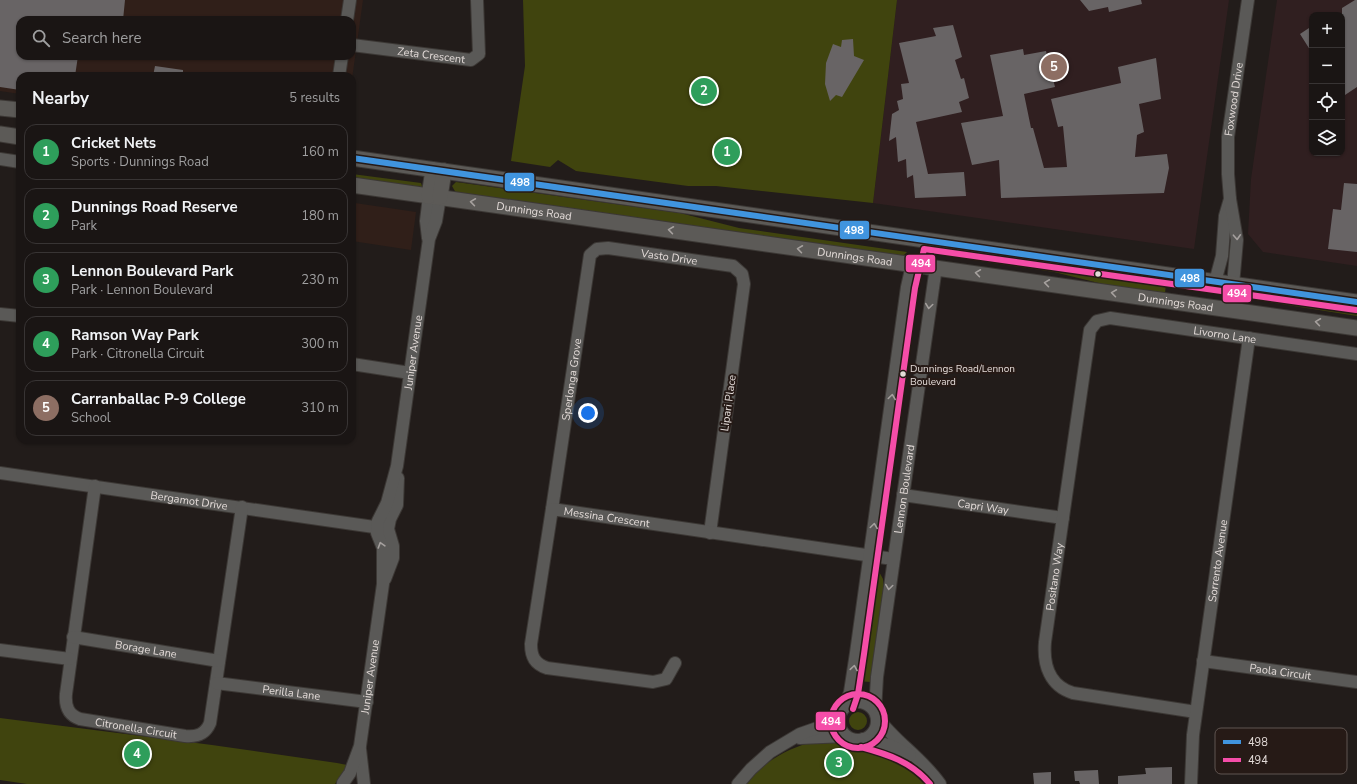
<!DOCTYPE html>
<meta charset="utf-8">
<style>
:root{--surface:#1a1514;--page:#272222;--text:#f1f3f6;--muted:#9f9fa0;--line:#383434;--accent:#b45309}
body{margin:0;font-family:"Nunito Sans",sans-serif;background:var(--page);color:var(--text)}
.controls{position:absolute;right:12px;top:12px;display:grid;overflow:hidden;border-radius:8px;box-shadow:0 1px 3px #0004}
.controls button{width:36px;height:36px;display:grid;place-items:center;padding:0;border:0;border-bottom:1px solid var(--line);background:var(--surface);color:var(--text);font:20px sans-serif}
.you{position:absolute;left:588px;top:413px;width:14px;height:14px;margin:-10px;border:3px solid #fff;border-radius:50%;background:#1a73e8;box-shadow:0 0 0 6px #1a73e833}
.badge{display:grid;place-items:center;width:26px;height:26px;border-radius:50%;background:var(--accent);color:#fff;font-size:13px;font-weight:700}
.pin{position:absolute;translate:-50% -50%;border:2px solid #fff;box-shadow:0 1px 4px #0006}
.list{margin:0;padding:0;list-style:none}
h2{display:flex;justify-content:space-between;align-items:center;height:52px;margin:0;padding:0 16px;font-size:17px}
h2 small{font-size:13px;font-weight:400;color:var(--muted)}
.list li{display:grid;grid-template-columns:26px 1fr auto;gap:12px;align-items:center;box-sizing:border-box;height:56px;margin:0 8px 8px;padding:0 8px;border:1px solid var(--line);border-radius:12px}
.list b{display:block;font-size:15px;white-space:nowrap}
.list p{margin:0;font-size:13px;white-space:nowrap;color:var(--muted)}
.list em{font-size:13px;font-style:normal;color:var(--muted)}
.icon{flex:none;width:22px;height:22px;fill:none;stroke:currentColor;stroke-width:2;stroke-linecap:round;stroke-linejoin:round}
.map{position:relative;flex:none;width:1357px;height:784px;overflow:hidden}
.search{position:absolute;background:var(--surface);box-shadow:0 1px 3px #0004;left:16px;top:16px;width:340px;height:44px;display:flex;align-items:center;gap:10px;box-sizing:border-box;padding:0 14px;border-radius:12px;color:var(--muted);font-size:15px}
.panel{position:absolute;background:var(--surface);box-shadow:0 1px 3px #0004;left:16px;top:72px;width:340px;height:372px;border-radius:12px}
.map>svg:first-child{display:block}
.built{fill:#301f19;fill-rule:evenodd}
.education{fill:#301f20;fill-rule:evenodd}
.green{fill:#40440e}
.building{fill:#686465}
.lines{fill:none;stroke-linecap:round;stroke-linejoin:round}
.minor-casing{stroke:#3c3835;stroke-width:14}
.major-casing{stroke:#3c3835;stroke-width:17}
.minor{stroke:#5a5957;stroke-width:12}
.major{stroke:#5c5a57;stroke-width:15}
.bus-1-casing{stroke:#261a16;stroke-width:9}
.bus-2-casing{stroke:#261a16;stroke-width:9}
.bus-1{stroke:#4094de;stroke-width:6}
.bus-2{stroke:#f54da8;stroke-width:6}
.oneway{stroke:#a6a19e}
.oneway2{stroke:#a5a09e}
.bus-dot{fill:#e3dbd8;stroke:#261a16;stroke-width:1.5}
.labels{text-anchor:middle;stroke-width:4;stroke-linejoin:round;paint-order:stroke}
.bus-label{font-size:10px;fill:#e3dbd8;stroke:#261a16;text-anchor:start}
.street-label{font-size:11px;fill:#e3dbd8;stroke:#261a16}
.key{fill:#261a16;stroke:#5f5450;stroke-width:1}
.key-label{font-size:11px;fill:#e3dbd8}
.line-badge{stroke:#261a16;stroke-width:1.5}
.badge-label{font-size:11px;text-anchor:middle;font-weight:bold;fill:#fff}
</style>
<div class="map">
<svg width="1357" height="784" viewBox="0 0 1357 784">
<rect width="100%" height="100%" fill="#221c1a"/>
<path class="built" d="M0 0H363L352 79V76H20V94L0 91ZM20 20H352V56H20Z
M355 203 416 212 411 250 352 241Z"/>
<path class="education" d="M897 0H1229L1194 249 873 203Z
M1277 0H1357V266L1263 252 1248 234 1251 179ZM1312 15H1342V153H1312Z"/>
<path class="green" d="M523 0H897L873 203 716 186H688L576 171 558 160 550 167 511 161 525 66Z
M352 174 421 183 422 186V188L352 179Z
M456 182 680 213 739 228 907 252 903 256 456 193 452 186Z
M945 251 1166 282 1165 294 1111 286 1054 272 946 256Z
M1242 294 1357 310V316L1243 298Z
M874 567 877 568 883 579 884 590 871 682 857 681Z
M849 721a9 9 0 1 1 18 0a9 9 0 1 1-18 0Z
M0 718 212 745 337 763 347 765V767L335 784H27L0 780Z
M815 741H839L855 745 883 747 914 766 931 784H747C763 761 789 748 815 741Z"/>
<path class="building" d="M0 0H125L123 20H20V56H78L75 76H20V90L0 87Z
M1080 0H1141L1142 4 1109 12 1108 7 1089 11Z
M1355 0H1357V87L1342 97V8Z
M953 25 962 57 955 60 961 79 964 78 969 98 959 102 962 112 916 122 928 174 964 172 966 196 915 198 913 175 907 178 906 159 898 162 896 137 889 141 892 114 899 110 897 101 903 99 901 84 909 83 899 43 936 36 933 28Z
M1312 26V53L1300 34Z
M853 39 854 56 864 60 842 97 836 95 830 101 825 84 826 63 833 44 841 47 842 40Z
M1023 49 1024 55 1046 51 1055 87 1024 94 1031 128H1033L1044 168 1067 167 1063 126 1058 127 1051 99 1121 83 1118 67 1156 58 1161 99 1139 104 1144 132 1137 135 1135 157 1167 154 1169 168 1164 193 1001 198 999 160 972 165 961 123 1003 116 990 55Z
M155 66 183 70V76H153Z
M1344 183 1357 184V252L1328 249 1333 209 1341 210Z
M1172 767V784H1118V776L1146 774 1145 768Z
M1098 770 1099 784H1080L1079 781H1075L1074 771Z
M1051 772V784H1034L1033 773Z"/>
<g class="lines">
<g class="minor-casing">
<g id="minor">
<path d="M347 20 350 0"/>
<path id="s1" d="M352 45 471 60 479 54 477 0"/>
<path d="M339 76 342 56"/>
<path d="M0 159 20 162"/>
<path d="M428 238 426 221 429 196"/>
<path d="M1215 282 1222 256 1225 216 1230 199"/>
<path id="s2" d="M1233 285 1237 240 1230 199 1228 174V137L1248 0"/>
<path d="M0 314 20 316"/>
<path d="M352 364 410 373"/>
<path id="s3" d="M0 473 388 529"/>
<path id="s4" d="M95 486 66 694C65 706 68 715 80 719L185 736C196 737 205 735 210 723L242 507"/>
<path id="s5" d="M903 495 1063 518"/>
<path id="s6" d="M552 509 590 255 597 249 608 248 733 266 742 274 744 284 710 533"/>
<path d="M385 579 393 558V546L388 529 390 519 397 505 398 478"/>
<path id="s7" d="M73 637 219 661"/>
<path d="M0 650 70 659"/>
<path id="s8" d="M1203 661 1357 682"/>
<path id="s9" d="M675 663 666 679 653 682 547 668C535 664 531 657 531 644L552 509 893 559"/>
<path id="s10" d="M216 683 367 702"/>
<circle cx="858" cy="721" r="19"/>
<path d="M845 706 850 692 856 653 907 287 912 265"/>
<path id="s11" d="M875 711 877 677 936 267"/>
<path id="s12" d="M1196 712 1073 693C1050 686 1043 665 1045 642L1090 330 1097 321 1110 318 1357 354"/>
<path d="M877 717C895 742 922 758 940 784"/>
<path d="M800 738 846 736"/>
<path d="M863 739 889 745 910 755"/>
<path d="M360 749 364 784"/>
<path id="s13" d="M343 783 350 773 360 746 383 584V548L377 533 378 521 387 503 397 466 429 239 436 221 440 197"/>
<path d="M738 784 751 769 770 752 800 734 820 727 841 712"/>
<path id="s14" d="M1191 784 1193 735 1249 338"/>
</g>
</g>
<g class="major-casing">
<g id="major">
<path d="M0 108 20 110"/>
<path d="M0 134 20 137"/>
<path d="M352 158 1357 302"/>
<path id="s15" d="M352 185 1357 328"/>
<path d="M429 196 433 170"/>
<path d="M440 197 444 171"/>
</g>
</g>
<use href="#minor" class="minor"/>
<use href="#major" class="major"/>
<g class="bus-1-casing">
<path id="bus-1" d="M352 158 1357 302"/>
</g>
<g class="bus-2-casing">
<path id="bus-2" d="M831 721a27 27 0 1 1 54 0a27 27 0 1 1-54 0Z
M853 709 858 694 864 654 915 288 924 249 1356 310
M861 747C887 754 912 762 930 784"/>
</g>
<use href="#bus-1" class="bus-1"/>
<use href="#bus-2" class="bus-2"/>
</g>
<defs><path id="oneway-chevron" d="M-2-3.5L2.5 0L-2 3.5" fill="none" stroke-width="1.6" stroke-linecap="round" stroke-linejoin="round"/></defs>
<g class="oneway">
<use href="#oneway-chevron" transform="translate(473 202) rotate(-172)"/>
<use href="#oneway-chevron" transform="translate(671 230) rotate(-172)"/>
<use href="#oneway-chevron" transform="translate(800 249) rotate(-172)"/>
<use href="#oneway-chevron" transform="translate(978 273) rotate(-172)"/>
<use href="#oneway-chevron" transform="translate(1047 283) rotate(-172)"/>
<use href="#oneway-chevron" transform="translate(1114 293) rotate(-172)"/>
<use href="#oneway-chevron" transform="translate(1318 322) rotate(-172)"/>
</g>
<g class="oneway2">
<use href="#oneway-chevron" transform="translate(1237 237) rotate(87)"/>
<use href="#oneway-chevron" transform="translate(929 306) rotate(98)"/>
<use href="#oneway-chevron" transform="translate(892 397) rotate(-82)"/>
<use href="#oneway-chevron" transform="translate(874 526) rotate(-82)"/>
<use href="#oneway-chevron" transform="translate(381 545) rotate(-107)"/>
<use href="#oneway-chevron" transform="translate(889 587) rotate(98)"/>
<use href="#oneway-chevron" transform="translate(854 668) rotate(-81)"/>
</g>
<g class="bus-dot">
<circle cx="1098" cy="274" r="3.5"/>
<circle cx="903" cy="374" r="3.5"/>
</g>
<g class="labels">
<g class="bus-label">
<text x="910" y="372">Dunnings Road/Lennon<tspan x="910" dy="13">Boulevard</tspan></text>
</g>
<g class="street-label">
<text dy="4" stroke="none"><textPath href="#s1" startOffset="80">Zeta Crescent</textPath></text>
<text dy="4" stroke="none"><textPath href="#s2" startOffset="187">Foxwood Drive</textPath></text>
<text dy="4" stroke="none"><textPath href="#s15" startOffset="184">Dunnings Road</textPath></text>
<text dy="4" stroke="none"><textPath href="#s15" startOffset="508">Dunnings Road</textPath></text>
<text dy="4" stroke="none"><textPath href="#s6" startOffset="339">Vasto Drive</textPath></text>
<text dy="4" stroke="none"><textPath href="#s15" startOffset="832">Dunnings Road</textPath></text>
<text dy="4" stroke="none"><textPath href="#s12" startOffset="644">Livorno Lane</textPath></text>
<text dy="4" stroke="none"><textPath href="#s13" startOffset="442">Juniper Avenue</textPath></text>
<text dy="4" stroke="none"><textPath href="#s6" startOffset="131">Sperlonga Grove</textPath></text>
<text transform="translate(728 403) rotate(-82)" y="4">Lipari Place</text>
<text dy="4" stroke="none"><textPath href="#s11" startOffset="224">Lennon Boulevard</textPath></text>
<text dy="4" stroke="none"><textPath href="#s3" startOffset="191">Bergamot Drive</textPath></text>
<text dy="4" stroke="none"><textPath href="#s5" startOffset="81">Capri Way</textPath></text>
<text dy="4" stroke="none"><textPath href="#s9" startOffset="362">Messina Crescent</textPath></text>
<text dy="4" stroke="none"><textPath href="#s14" startOffset="225">Sorrento Avenue</textPath></text>
<text dy="4" stroke="none"><textPath href="#s12" startOffset="254">Positano Way</textPath></text>
<text dy="4" stroke="none"><textPath href="#s7" startOffset="74">Borage Lane</textPath></text>
<text dy="4" stroke="none"><textPath href="#s8" startOffset="78">Paola Circuit</textPath></text>
<text dy="4" stroke="none"><textPath href="#s13" startOffset="111">Juniper Avenue</textPath></text>
<text dy="4" stroke="none"><textPath href="#s10" startOffset="76">Perilla Lane</textPath></text>
<text dy="4" stroke="none"><textPath href="#s4" startOffset="298">Citronella Circuit</textPath></text>
</g>
</g>
<rect x="1215" y="728" width="132" height="46" rx="6" class="key"/>
<rect x="1223" y="740" width="18" height="4" fill="#4094de"/>
<rect x="1223" y="758" width="18" height="4" fill="#f54da8"/>
<g class="key-label">
<text x="1248" y="746">498</text>
<text x="1248" y="764">494</text>
</g>
<g class="line-badge">
<rect x="504" y="172" width="31" height="20" rx="4" fill="#4094de"/>
<rect x="839" y="220" width="31" height="20" rx="4" fill="#4094de"/>
<rect x="905" y="254" width="31" height="19" rx="4" fill="#f54da8"/>
<rect x="1174" y="268" width="31" height="20" rx="4" fill="#4094de"/>
<rect x="1222" y="284" width="30" height="19" rx="4" fill="#f54da8"/>
<rect x="815" y="711" width="31" height="20" rx="4" fill="#f54da8"/>
</g>
<g class="badge-label">
<text x="520" y="186">498</text>
<text x="854" y="234">498</text>
<text x="921" y="267">494</text>
<text x="1190" y="282">498</text>
<text x="1237" y="297">494</text>
<text x="831" y="725">494</text>
</g>
</svg>
<div class="controls">
<button>+</button>
<button>−</button>
<button><svg class="icon" aria-label="locate" viewBox="0 0 24 24"><circle cx="12" cy="12" r="6"/><path d="M12 2v4M12 18v4M2 12h4M18 12h4"/></svg></button>
<button><svg class="icon" aria-label="layers" viewBox="0 0 24 24"><path d="M12 4l9 5-9 5-9-5zM3 14l9 5 9-5"/></svg></button>
</div>
<div class="you"></div>
<div class="pin badge" style="left:727px;top:152px;background:#2e9e5b">1</div>
<div class="pin badge" style="left:704px;top:91px;background:#2e9e5b">2</div>
<div class="pin badge" style="left:839px;top:763px;background:#2e9e5b">3</div>
<div class="pin badge" style="left:137px;top:754px;background:#2e9e5b">4</div>
<div class="pin badge" style="left:1054px;top:67px;background:#8d6e63">5</div>
<div class="search"><svg class="icon" aria-label="search" viewBox="0 0 24 24"><circle cx="10" cy="10" r="6"/><path d="M15 15l6 6"/></svg>Search here</div>
<section class="panel">
<h2>Nearby<small>5 results</small></h2>
<ul class="list">
<li><span class="badge" style="background:#2e9e5b">1</span><div><b>Cricket Nets</b><p>Sports · Dunnings Road</p></div><em>160 m</em></li>
<li><span class="badge" style="background:#2e9e5b">2</span><div><b>Dunnings Road Reserve</b><p>Park</p></div><em>180 m</em></li>
<li><span class="badge" style="background:#2e9e5b">3</span><div><b>Lennon Boulevard Park</b><p>Park · Lennon Boulevard</p></div><em>230 m</em></li>
<li><span class="badge" style="background:#2e9e5b">4</span><div><b>Ramson Way Park</b><p>Park · Citronella Circuit</p></div><em>300 m</em></li>
<li><span class="badge" style="background:#8d6e63">5</span><div><b>Carranballac P-9 College</b><p>School</p></div><em>310 m</em></li>
</ul>
</section>
</div>
